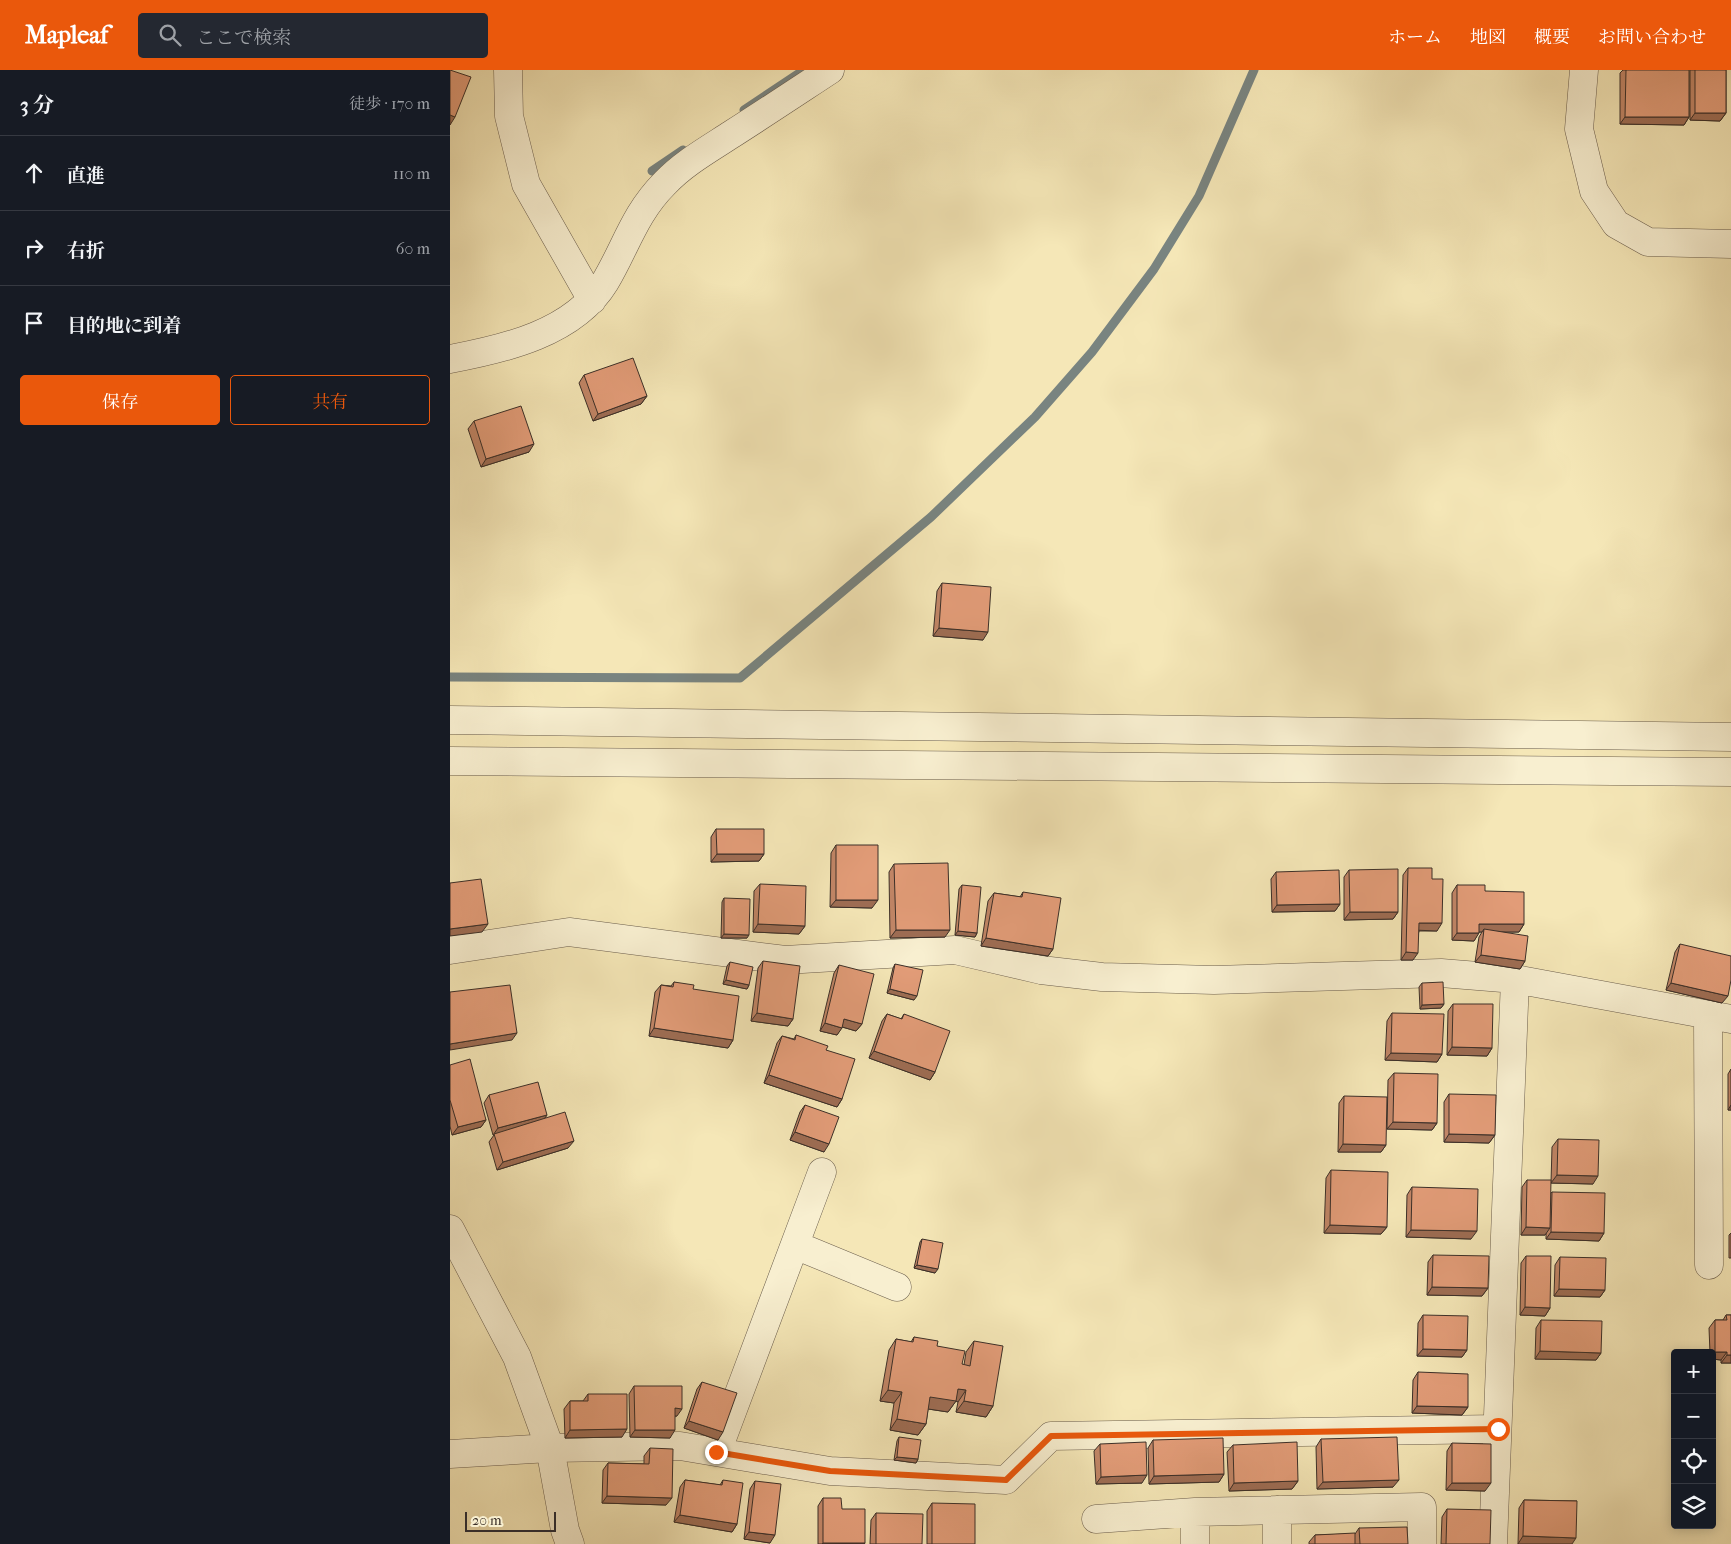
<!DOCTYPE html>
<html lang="ja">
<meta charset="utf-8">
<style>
:root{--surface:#171b24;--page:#242831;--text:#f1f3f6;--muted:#9ea1a6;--line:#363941;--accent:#ea580c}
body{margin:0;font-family:"IM FELL French Canon","Noto Serif JP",serif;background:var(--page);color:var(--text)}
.controls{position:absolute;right:15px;bottom:15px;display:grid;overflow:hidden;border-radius:5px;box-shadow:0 2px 12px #0003}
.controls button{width:45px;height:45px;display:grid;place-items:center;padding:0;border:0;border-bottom:1px solid var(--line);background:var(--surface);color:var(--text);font:25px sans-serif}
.scale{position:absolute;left:15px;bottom:12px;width:91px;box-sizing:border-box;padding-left:5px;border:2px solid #3b2f28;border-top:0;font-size:14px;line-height:18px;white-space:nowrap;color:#3b2f28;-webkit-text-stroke:4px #f8efd0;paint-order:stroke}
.stop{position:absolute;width:15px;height:15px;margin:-11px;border:4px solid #ea580c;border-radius:50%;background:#fff}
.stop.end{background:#ea580c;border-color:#fff;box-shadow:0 1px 5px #0008}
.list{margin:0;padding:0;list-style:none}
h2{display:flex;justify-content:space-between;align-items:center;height:65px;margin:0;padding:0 20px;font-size:21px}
h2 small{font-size:16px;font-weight:400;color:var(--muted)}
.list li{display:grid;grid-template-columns:32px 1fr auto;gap:15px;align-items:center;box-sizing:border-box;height:75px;padding:0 20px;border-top:1px solid var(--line)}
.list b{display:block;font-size:19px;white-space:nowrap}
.list em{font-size:16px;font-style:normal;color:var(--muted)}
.actions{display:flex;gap:10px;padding:15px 20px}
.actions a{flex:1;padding:11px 0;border:1px solid var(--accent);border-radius:5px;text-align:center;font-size:18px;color:var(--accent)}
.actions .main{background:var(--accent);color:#fff}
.icon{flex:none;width:28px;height:28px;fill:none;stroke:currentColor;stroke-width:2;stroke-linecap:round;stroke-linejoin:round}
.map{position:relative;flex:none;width:1281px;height:1474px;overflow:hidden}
header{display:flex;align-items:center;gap:30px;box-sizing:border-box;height:70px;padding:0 25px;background:var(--accent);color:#fff}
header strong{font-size:24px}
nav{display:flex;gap:28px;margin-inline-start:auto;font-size:18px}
.search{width:350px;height:45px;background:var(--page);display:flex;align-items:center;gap:12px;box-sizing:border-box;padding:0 18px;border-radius:5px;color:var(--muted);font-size:19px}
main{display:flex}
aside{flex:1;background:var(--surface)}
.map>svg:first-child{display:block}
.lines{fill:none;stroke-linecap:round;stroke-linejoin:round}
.stream{stroke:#798480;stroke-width:9}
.minor-casing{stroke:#6a5d4c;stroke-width:29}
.tertiary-casing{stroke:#6a5d4c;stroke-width:29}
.minor{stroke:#f8efd0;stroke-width:28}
.tertiary{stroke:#f8efd0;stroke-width:28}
.wall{fill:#c28667;stroke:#3b2f28}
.shaded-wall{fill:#9e6d54;stroke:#3b2f28}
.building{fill:#e29c78;stroke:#3b2f28}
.route{stroke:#ea580c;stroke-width:6}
</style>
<header>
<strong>Mapleaf</strong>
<div class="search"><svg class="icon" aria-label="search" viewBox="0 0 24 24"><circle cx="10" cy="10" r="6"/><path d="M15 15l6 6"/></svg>ここで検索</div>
<nav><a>ホーム</a><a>地図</a><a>概要</a><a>お問い合わせ</a></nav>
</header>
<main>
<aside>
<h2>3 分<small>徒歩 · 170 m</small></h2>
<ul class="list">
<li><svg class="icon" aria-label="ahead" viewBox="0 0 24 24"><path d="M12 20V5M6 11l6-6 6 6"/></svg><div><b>直進</b></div><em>110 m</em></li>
<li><svg class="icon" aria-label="right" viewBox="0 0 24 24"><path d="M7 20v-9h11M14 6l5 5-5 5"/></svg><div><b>右折</b></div><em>60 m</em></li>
<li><svg class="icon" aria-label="arrive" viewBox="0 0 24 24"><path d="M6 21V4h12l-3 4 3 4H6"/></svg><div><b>目的地に到着</b></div></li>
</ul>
<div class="actions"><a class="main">保存</a><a>共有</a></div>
</aside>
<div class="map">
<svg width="1281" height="1474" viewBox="0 0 1281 1474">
<rect width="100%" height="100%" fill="#f5e7b7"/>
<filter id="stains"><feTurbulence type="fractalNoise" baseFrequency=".004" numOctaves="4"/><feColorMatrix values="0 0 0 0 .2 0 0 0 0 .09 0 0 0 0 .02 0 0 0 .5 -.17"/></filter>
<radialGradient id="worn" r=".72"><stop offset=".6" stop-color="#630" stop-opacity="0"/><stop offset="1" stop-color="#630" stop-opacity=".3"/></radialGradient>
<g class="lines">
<path class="stream" d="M294 40 354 0
M202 101 233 80
M0 607 290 608 481 447 585 347 642 282 704 199 749 126 804 0"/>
<g class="minor-casing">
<path id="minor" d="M58 0 59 46 76 114 142 230
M1134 0 1129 59 1144 121 1166 154 1198 172 1281 174
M0 289C54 279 124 263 155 212 176 177 184 144 215 113 234 93 259 79 282 64 315 43 348 21 380 0
M0 880 119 862 335 890 505 880 591 900 652 907 764 910 991 903 1065 909 1281 949
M1258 945 1259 1195
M0 1159 67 1287 100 1378 115 1460 120 1474
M345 1175 447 1217
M267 1382 372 1102
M0 1384 100 1378 230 1376 380 1401 556 1410 601 1366 1047 1359
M827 1440V1474
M646 1449 745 1442 972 1437V1474
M745 1474V1442
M1043 1474 1065 909"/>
</g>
<g class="tertiary-casing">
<path id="tertiary" d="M0 650 1281 667
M0 691 1281 702"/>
</g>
<use href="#minor" class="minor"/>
<use href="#tertiary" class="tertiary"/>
</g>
<path class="wall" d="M1173 0H1239V47L1234 55 1170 54V3Z
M1240 0H1276V43L1270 51 1240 50Z
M134 305 197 326 191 334 143 351 129 313Z
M24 351 79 382 31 397 18 359Z
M492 513 533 570 483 566 487 521Z
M266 759 314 784 309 791 261 792V767Z
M386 775 422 838 380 837 381 783Z
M444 794 495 867 440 868 439 802Z
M958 798 982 809 987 861H969L963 890H951L953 805Z
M899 800 948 842 943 849 894 850V807Z
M826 802 890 834 885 841 822 842 821 809Z
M310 814 355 856 349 864 303 862 304 821Z
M512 815 527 863 525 867 505 865 509 819Z
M1007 815 1035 821 1074 854 1069 862H1052L1075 891 1070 899 1025 892 1029 867 1032 862H1029L1024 871 1002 870V823Z
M573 822 603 879 598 886 531 876 538 831 544 823 570 827Z
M274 828 297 868H271L272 832Z
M1230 874 1272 933 1216 920 1225 882Z
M313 891 343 949 338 956 301 951 308 898Z
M280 892 299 915 297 919 273 914 277 896Z
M445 894 464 930 437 923 443 898Z
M389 895 412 954 406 961 392 957 387 965 370 961 384 903Z
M224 912 243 919 283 970 278 978 199 966 205 922 211 915 221 916Z
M972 913 994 934 991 938 970 939 969 917Z
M1003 934 1042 978 1037 986 997 985 998 941Z
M942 943 992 984 987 992 935 990 937 951Z
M437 944 451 949 454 944 485 1002 480 1010 419 988 432 951Z
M346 965 376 980 392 1029 387 1037 314 1013 327 973 332 966 344 969Z
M0 995 36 1050 31 1057 2 1065 0 1056Z
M1281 999V1040H1278V1004Z
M944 1003 987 1053 982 1060 937 1059 938 1010Z
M999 1024 1045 1065 1039 1073 994 1072V1032Z
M39 1025 97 1045 94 1049 118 1078 47 1100 39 1072 44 1065H43L34 1033Z
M894 1026 936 1075 931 1082H888L889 1033Z
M355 1035 374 1082 340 1070 350 1042Z
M1108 1069 1143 1114 1101 1113 1102 1077Z
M881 1100 937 1157 931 1164 874 1163 876 1108Z
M1077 1110 1100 1124 1102 1122 1154 1163 1149 1171 1096 1169V1163L1095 1165H1071L1072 1117Z
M962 1117 1021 1169 956 1167 957 1125Z
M1281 1163V1188H1279V1165Z
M472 1169 485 1203 464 1198 470 1172Z
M983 1185 1038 1218 1032 1226 977 1225 978 1192Z
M1076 1186 1100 1238 1095 1246 1070 1245 1071 1193Z
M1110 1187 1155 1220 1150 1227 1104 1226 1105 1195Z
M973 1245 1017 1280 1012 1287 967 1286 968 1253Z
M1276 1245H1281V1293H1271V1290L1262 1289V1283H1260L1259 1258 1265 1250H1273Z
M1091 1250 1151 1283 1146 1290 1085 1289 1086 1258Z
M464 1267 487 1276 512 1294 514 1295 516 1282 524 1271 543 1336 536 1347 506 1342 508 1332 506 1331 498 1342 478 1339 476 1354 468 1365 440 1360 444 1333 430 1331 439 1280 446 1269 461 1272Z
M968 1302 1018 1337 1012 1345 962 1343 963 1310Z
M252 1312 268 1370 234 1358 247 1319Z
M184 1316 227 1346H225L220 1368 180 1367 179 1324Z
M138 1324 172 1367 115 1368 114 1339 120 1331H133Z
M449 1367 468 1389 466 1393 444 1390 447 1371Z
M871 1369 943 1417 867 1419 866 1377Z
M703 1370 774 1404 769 1412 699 1414 698 1378Z
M1002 1373 1035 1421 996 1420 997 1381Z
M650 1374 692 1413 646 1414 644 1381Z
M783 1375 848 1411 842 1419 779 1421 777 1382Z
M200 1378 216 1435 152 1433 153 1400 158 1393 194 1394V1386Z
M235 1410 270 1415 273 1410 287 1454 282 1462 224 1452 230 1417Z
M305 1411 320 1473 294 1469 300 1419Z
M373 1428 392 1439 415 1474H368V1436Z
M1074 1430 1127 1431 1068 1474 1069 1438Z
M482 1433 525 1474H477V1441Z
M997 1439 1040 1474H991L992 1447Z
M426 1443 472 1474H420L421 1450Z
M909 1458 958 1474H859V1472L865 1465 905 1464Z"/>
<path class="shaded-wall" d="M1245 43H1276L1270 51 1240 50Z
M0 45 5 47 0 55Z
M1175 47H1239L1234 55 1170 54Z
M197 326 191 334 143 351 148 344Z
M84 374 79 382 31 397 36 389Z
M489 558 538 562 533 570 483 566Z
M267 784H314L309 791 261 792Z
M386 830H428L422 838 380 837Z
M890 834 885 841 822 842 827 835Z
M900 842H948L943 849 894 850Z
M969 853H992L987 861 963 860Z
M38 854 32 862 0 866V859Z
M308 854 355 856 349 864 303 862Z
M1029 854H1074L1069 862H1034V859L1032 862H1024Z
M446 860H500L495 867 440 868Z
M508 861 527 863 525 867 505 865Z
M1007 863H1029L1024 871 1002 870Z
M274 864 299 865 297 868H271Z
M536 868 603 879 598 886 531 876Z
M956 882 968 883 963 890H951Z
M1031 885 1075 891 1070 899 1025 892Z
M276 910 299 915 297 919 273 914Z
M1221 913 1278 926 1272 933 1216 920Z
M440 919 467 926 464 930 437 923Z
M994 934 991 938 970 939 972 935Z
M307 943 343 949 338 956 301 951Z
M394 949 412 954 406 961 389 956Z
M375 953 392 958 387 965 370 961Z
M204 958 283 970 278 978 199 966Z
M67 963 62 970 0 980V974Z
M1002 977 1042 978 1037 986 997 985Z
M424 981 485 1002 480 1010 419 988Z
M941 983 992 984 987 992 935 990Z
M319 1005 392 1029 387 1037 314 1013Z
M1281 1035V1040H1278Z
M97 1045 92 1052 43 1065 48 1058Z
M36 1050 31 1057 2 1065 8 1057Z
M943 1052 987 1053 982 1060 937 1059Z
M345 1062 379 1074 374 1082 340 1070Z
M999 1064 1045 1065 1039 1073 994 1072Z
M124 1071 118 1078 47 1100 53 1092Z
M893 1074 936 1075 931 1082H888Z
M1107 1105 1148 1106 1143 1114 1101 1113Z
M880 1155 937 1157 931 1164 874 1163Z
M1076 1157 1100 1158 1095 1165H1071Z
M961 1160 1027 1161 1021 1169 956 1167Z
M1101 1162 1154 1163 1149 1171 1096 1169Z
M467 1195 488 1199 485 1203 464 1198Z
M982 1217 1038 1218 1032 1226 977 1225Z
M1109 1219 1155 1220 1150 1227 1104 1226Z
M1075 1237 1100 1238 1095 1246 1070 1245Z
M973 1279 1017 1280 1012 1287 967 1286Z
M1090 1281 1151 1283 1146 1290 1085 1289Z
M1265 1282H1277L1271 1290 1262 1289V1285Z
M1277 1285H1281V1293H1271Z
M508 1319 516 1320 508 1332 506 1331 498 1342 472 1338 480 1327Z
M438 1320 452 1322 444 1333 430 1331Z
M514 1331 543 1336 536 1347 506 1342Z
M967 1336 1018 1337 1012 1345 962 1343Z
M225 1338 232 1339 227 1346H220Z
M447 1349 476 1354 468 1365 440 1360Z
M239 1351 273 1362 268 1370 234 1358Z
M177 1359 172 1367 115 1368 120 1360Z
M185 1360H225L220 1368 180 1367Z
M447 1387 468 1389 466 1393 444 1390Z
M774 1404 769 1412 699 1414 704 1406Z
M697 1405 692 1413 646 1414 651 1407Z
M949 1410 943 1417 867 1419 873 1412Z
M848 1411 842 1419 779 1421 784 1413Z
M1002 1413H1041L1035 1421 996 1420Z
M157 1426 222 1428 216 1435 152 1433Z
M230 1445 287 1454 282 1462 224 1452Z
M299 1462 325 1465 320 1473 294 1469Z
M1073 1466 1126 1468 1122 1474H1068Z
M373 1473H415L372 1474Z"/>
<path class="building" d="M0 0 21 7 5 47 0 45Z
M1176 0H1239V47H1175Z
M1245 0H1276V43H1245Z
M183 288 197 326 148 344 134 305Z
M71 336 84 374 36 389 24 351Z
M492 513 541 517 538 562 489 558Z
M266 759H314V784H267Z
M386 775H428V830H386Z
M498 793 500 860H446L444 794Z
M958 798H982V809H993L992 853H969L968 883 956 882Z
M948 799V842H900L899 800Z
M889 800 890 834 827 835 826 802Z
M31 809 38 854 0 859V813Z
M310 814 356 816 355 856 308 854Z
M512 815 531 817 527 863 508 861Z
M1007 815H1035V821L1074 822V854H1029V863H1007Z
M573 822 611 828 603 879 536 868 544 823 572 827Z
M274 828 300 829 299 865 274 864Z
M1034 859 1078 866 1075 891 1031 885Z
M1230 874 1281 886V910L1278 926 1221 913Z
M313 891 350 896 343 949 307 943Z
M280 892 303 897 299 915 276 910Z
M445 894 473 900 467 926 440 919Z
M389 895 424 904 412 954 394 949 392 958 375 953Z
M224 912 244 915 243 919 289 926 283 970 204 958 211 915 223 917Z
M993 912 994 934 972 935V913Z
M60 915 67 963 0 974V922Z
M1003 934H1043L1042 978 1002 977Z
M942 943 994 944 992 984 941 983Z
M437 944 452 949 454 944 500 961 485 1002 424 981Z
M346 965 378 976 376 980 405 989 392 1029 319 1005 332 966 345 970Z
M20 989 36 1050 8 1057 0 1030V995Z
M944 1003 988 1004 987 1053 943 1052Z
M88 1012 97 1045 48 1058 39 1025Z
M999 1024 1046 1025 1045 1065 999 1064Z
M894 1026 937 1027 936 1075 893 1074Z
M355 1035 389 1047 379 1074 345 1062Z
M115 1042 124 1071 53 1092 44 1064Z
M1108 1069 1149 1070 1148 1106 1107 1105Z
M881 1100 938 1102 937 1157 880 1155Z
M1077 1110H1101L1100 1158 1076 1157Z
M962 1117 1028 1119 1027 1161 961 1160Z
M1102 1122 1155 1123 1154 1163 1101 1162Z
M472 1169 493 1173 488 1199 467 1195Z
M983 1185 1039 1186 1038 1218 982 1217Z
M1076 1186H1101L1100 1238 1075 1237Z
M1110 1187 1156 1188 1155 1220 1109 1219Z
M973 1245 1018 1246 1017 1280 973 1279Z
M1276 1245H1281V1285H1277V1282H1265V1250H1277Z
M1091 1250 1152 1251 1151 1283 1090 1281Z
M464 1267 488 1271 487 1276 515 1281 512 1294 520 1296 524 1271 553 1276 543 1336 514 1331 516 1320 508 1319 506 1331 480 1327 476 1354 447 1349 452 1322 438 1320 446 1269 463 1272Z
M968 1302 1018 1304V1337L967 1336Z
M252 1312 287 1323 273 1362 239 1351Z
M184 1316H232V1339L225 1338V1360H185Z
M138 1324H177V1359L120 1360V1331H138Z
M449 1367 471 1370 468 1389 447 1387Z
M947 1367 949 1410 873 1412 871 1369Z
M773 1368 774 1404 704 1406 703 1370Z
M696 1372 697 1405 651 1407 650 1374Z
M847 1372 848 1411 784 1413 783 1375Z
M1002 1373 1041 1374V1413H1002Z
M200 1378 223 1379 222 1428 157 1426 158 1393 199 1394Z
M235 1410 272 1415 273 1410 293 1413 287 1454 230 1445Z
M305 1411 331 1414 325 1465 299 1462Z
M373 1428H391L392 1439H415V1473H373Z
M1074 1430 1127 1431 1126 1468 1073 1466Z
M482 1433 525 1434V1474H482Z
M997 1439 1041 1440 1040 1474H996Z
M426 1443 473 1444 472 1474H426Z
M957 1457 958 1474H910L909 1458Z
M905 1463V1474H865V1465Z"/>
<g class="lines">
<path class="route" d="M266 1382 380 1401 556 1410 601 1366 1048 1359"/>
</g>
<rect width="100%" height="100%" filter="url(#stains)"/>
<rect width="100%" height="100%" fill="url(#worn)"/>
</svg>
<div class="controls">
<button>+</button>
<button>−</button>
<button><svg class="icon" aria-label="locate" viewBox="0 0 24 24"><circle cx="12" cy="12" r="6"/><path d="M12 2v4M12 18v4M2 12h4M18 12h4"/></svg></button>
<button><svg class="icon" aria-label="layers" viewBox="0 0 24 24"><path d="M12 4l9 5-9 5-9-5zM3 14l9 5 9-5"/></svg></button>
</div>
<div class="scale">20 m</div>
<div class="stop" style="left:1048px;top:1359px"></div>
<div class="stop end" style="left:266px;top:1382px"></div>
</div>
</main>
